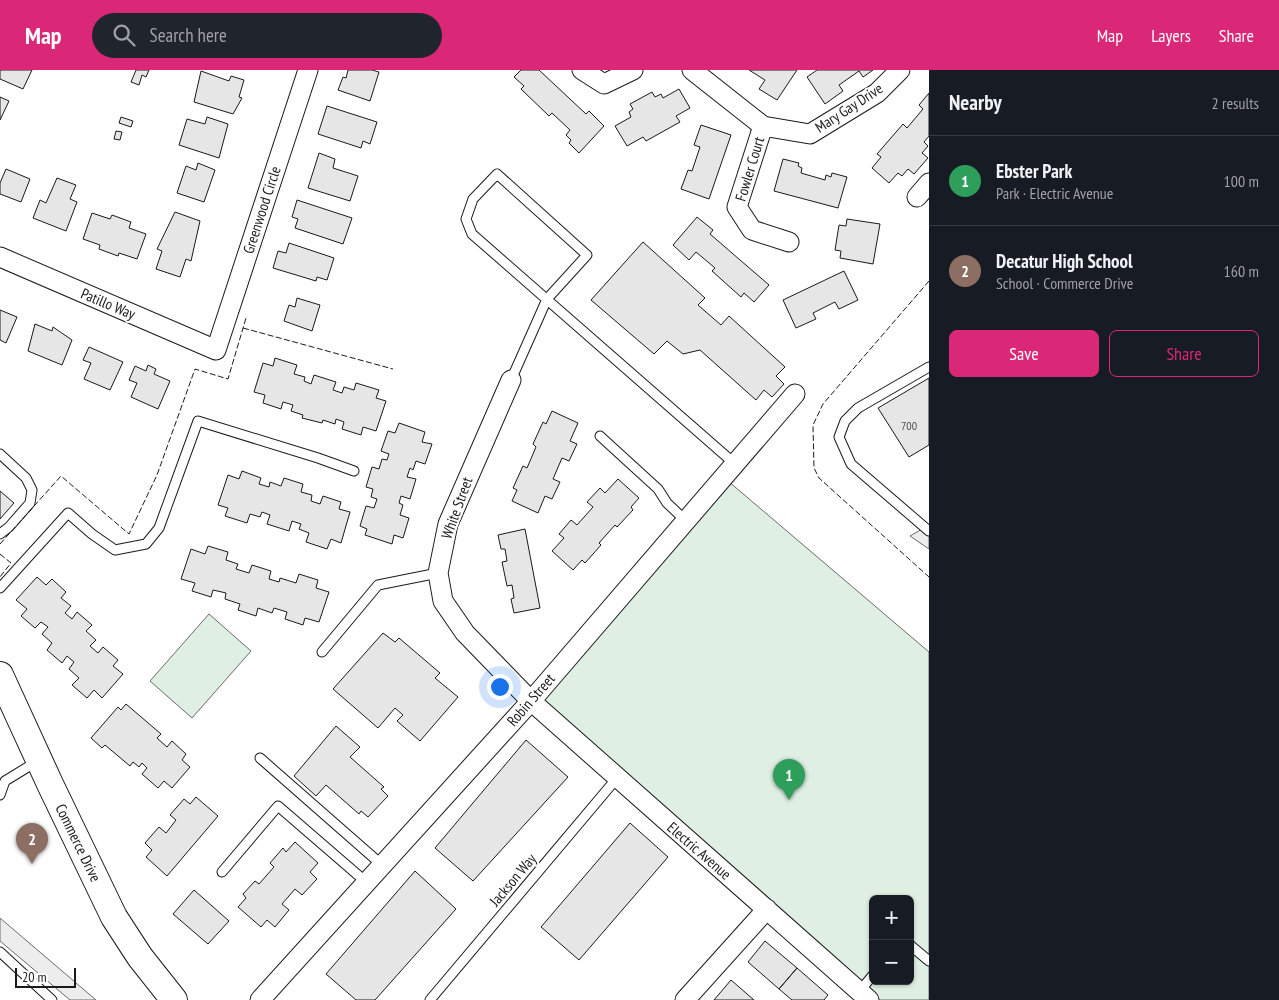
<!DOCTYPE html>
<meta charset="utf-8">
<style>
:root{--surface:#171b24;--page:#20242c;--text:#f1f3f6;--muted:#9ea1a6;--line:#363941;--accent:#db2777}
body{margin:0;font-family:"PT Sans Narrow",sans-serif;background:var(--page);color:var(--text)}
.controls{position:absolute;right:15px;bottom:15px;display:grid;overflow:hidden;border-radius:8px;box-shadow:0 1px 4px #0004}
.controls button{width:45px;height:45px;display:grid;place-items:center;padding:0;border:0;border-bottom:1px solid var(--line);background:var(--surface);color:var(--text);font:25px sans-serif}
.scale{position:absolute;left:15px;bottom:12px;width:61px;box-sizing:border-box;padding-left:5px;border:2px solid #1a1a1a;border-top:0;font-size:14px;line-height:18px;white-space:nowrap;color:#1a1a1a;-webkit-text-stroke:4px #fff;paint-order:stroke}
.you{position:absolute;left:499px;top:616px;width:18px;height:18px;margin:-12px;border:4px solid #fff;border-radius:50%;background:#1a73e8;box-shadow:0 0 0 8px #1a73e833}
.badge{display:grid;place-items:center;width:32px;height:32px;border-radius:50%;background:var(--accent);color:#fff;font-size:16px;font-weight:700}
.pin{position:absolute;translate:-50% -41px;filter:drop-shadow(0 1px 2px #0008)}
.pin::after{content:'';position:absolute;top:26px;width:18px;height:15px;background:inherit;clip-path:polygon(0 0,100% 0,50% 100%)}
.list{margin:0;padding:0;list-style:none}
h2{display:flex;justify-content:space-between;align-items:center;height:65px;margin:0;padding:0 20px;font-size:21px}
h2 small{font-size:16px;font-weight:400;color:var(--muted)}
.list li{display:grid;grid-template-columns:32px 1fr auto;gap:15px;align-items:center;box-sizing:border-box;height:90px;padding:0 20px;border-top:1px solid var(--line)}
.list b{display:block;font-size:19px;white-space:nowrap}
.list p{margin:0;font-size:16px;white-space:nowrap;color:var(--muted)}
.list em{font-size:16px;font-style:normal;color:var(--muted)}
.actions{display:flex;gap:10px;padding:15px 20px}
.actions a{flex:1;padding:11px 0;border:1px solid var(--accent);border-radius:8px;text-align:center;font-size:18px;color:var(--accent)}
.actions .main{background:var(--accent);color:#fff}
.icon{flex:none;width:28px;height:28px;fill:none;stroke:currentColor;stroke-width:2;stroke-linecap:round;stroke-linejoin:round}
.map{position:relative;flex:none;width:929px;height:930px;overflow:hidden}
header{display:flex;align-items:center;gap:30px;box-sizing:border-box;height:70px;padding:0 25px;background:var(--accent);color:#fff}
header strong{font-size:24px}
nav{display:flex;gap:28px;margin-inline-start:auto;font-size:18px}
.search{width:350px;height:45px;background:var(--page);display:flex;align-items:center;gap:12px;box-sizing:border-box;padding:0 18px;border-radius:28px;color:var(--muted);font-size:19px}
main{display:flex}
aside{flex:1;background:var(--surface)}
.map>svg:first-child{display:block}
.green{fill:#e0efe3;stroke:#6a6a6a;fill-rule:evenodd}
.parking{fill:#ededed;stroke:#6a6a6a}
.building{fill:#e6e6e6;stroke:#1a1a1a}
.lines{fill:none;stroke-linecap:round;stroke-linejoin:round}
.lane-casing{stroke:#1a1a1a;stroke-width:11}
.street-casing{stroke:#1a1a1a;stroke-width:21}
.secondary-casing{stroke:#1a1a1a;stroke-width:28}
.lane{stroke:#fff;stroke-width:9}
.street{stroke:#fff;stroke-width:19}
.secondary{stroke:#fff;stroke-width:26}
.fence{stroke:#1a1a1a;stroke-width:1;stroke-dasharray:6 2.5;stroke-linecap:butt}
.labels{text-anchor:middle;stroke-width:4;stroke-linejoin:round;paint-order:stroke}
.number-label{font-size:12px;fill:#4d4d4d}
.street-label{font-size:15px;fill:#1a1a1a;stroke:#fff}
</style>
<header>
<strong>Map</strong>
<div class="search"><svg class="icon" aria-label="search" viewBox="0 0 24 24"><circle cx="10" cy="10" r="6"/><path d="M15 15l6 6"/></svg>Search here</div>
<nav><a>Map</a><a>Layers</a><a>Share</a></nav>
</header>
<main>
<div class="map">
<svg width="929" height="930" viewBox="0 0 929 930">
<rect width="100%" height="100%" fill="#fff"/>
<path class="green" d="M728 411 929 582V930H874L539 630ZM873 829H910V911H873Z
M209 544 251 581 192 648 150 611Z"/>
<path class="parking" d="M929 455V479L910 466Z
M0 848 96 930H70L0 871Z"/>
<path class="building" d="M0 0H32L23 19 0 9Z
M136 0H149L146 7 142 5 139 15 131 12Z
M348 0H372L379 2 370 31 338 20 343 7 346 8Z
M521 0H539L586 44 589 41 604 56 579 83 569 73 571 70 566 65 570 60 552 43 549 46 521 19 524 16 514 7Z
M749 0H797L777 30 759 19 765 10Z
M817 0H873L863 7 859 1 839 15 843 21 825 34 807 7Z
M201 1 229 11 231 6 244 10 239 27 242 28 233 44 194 32Z
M679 19 690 38 676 46 680 52 646 71 643 67 627 76 615 56 631 47 629 42 633 39 630 34 652 22 655 27 661 24 663 28Z
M929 23V66L924 72 928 76 922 83 928 88 914 104 908 99 902 106 898 103 889 113 872 98 881 87 877 84 903 54 907 58 923 39 919 35Z
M0 27 9 31 0 50Z
M327 36 377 52 370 74 363 71 361 78 318 64Z
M121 47 133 51 131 57 119 53Z
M207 47 228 54 219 88 179 75 187 49 205 54Z
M701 55 731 65 709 129 681 119 688 100 692 101 700 77 694 75Z
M116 61 122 62 120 70 114 69Z
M319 83 335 89 333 98 358 106 350 131 308 118Z
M783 89 799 93 798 96 802 98 801 103 825 110 826 105 831 107 832 103 847 107 838 138 774 121Z
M198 93 215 100 204 132 177 123 186 96 196 100Z
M6 99 30 109 21 132 0 124V113Z
M57 108 76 115 70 129 77 132 66 161 33 148 40 130 46 133Z
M297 130 352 148 343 174 295 158 298 149 292 147Z
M175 142 200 151 191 191 186 189 180 207 156 199 162 181 157 179Z
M92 143 110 149 112 145 131 152 129 158 146 164 137 189 119 183 118 186 99 179 100 175 83 169Z
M697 147 713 160 710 164 769 215 754 232 744 223 741 227 712 201 715 198 696 182 689 190 673 175Z
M847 149 880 154 873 194 840 188 841 181 835 180 839 155 846 156Z
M643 172 705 228 698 235 721 255 729 246 785 297 776 306 784 314 772 327 764 320 756 330 700 280 683 284 667 271 654 284 591 230Z
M289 173 334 188 327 210 317 207 316 211 273 198 278 181 286 183Z
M844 201 858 230 839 239 835 232 813 243 816 249 796 258 783 230Z
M297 228 320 235 312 261 284 251 289 235 295 237Z
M0 240 17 247 6 273 0 270Z
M35 254 52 261 53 257 72 270 62 295 28 281Z
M89 277 123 292 110 320 84 309 91 293 83 290Z
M275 288 297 295 294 304 305 307 304 311 311 314 314 305 336 312 333 320 342 323 344 317 354 320 356 313 379 320 376 328 386 331 376 361 363 357 361 365 342 359 344 352 336 349 335 354 323 350 322 353 302 348 303 345 291 341 293 335 283 332 281 339 263 333 265 325 254 322 263 293 273 296Z
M148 295 156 299 154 304 170 311 158 339 131 327 137 313 129 310 135 296 146 301Z
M929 308V375L909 387 878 338Z
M552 341 578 353 570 371 577 374 569 391 562 388 553 409 560 412 552 429 545 426 538 443 512 431 517 420 513 418 523 396 527 398 536 377 533 374 543 352 546 354Z
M399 353 425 362 422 372 432 374 425 394 416 391 413 400 410 398 407 407 416 409 410 429 401 426 399 433 403 435 400 445 409 448 403 468 394 465 392 474 365 465 367 459 360 456 366 436 374 438 377 429 371 427 373 419 366 417 372 397 379 399 382 389 387 390 389 384 381 381 388 361 395 363Z
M242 401 261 408 259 414 269 417 270 412 281 416 284 408 303 414 301 422 312 425 311 431 320 434 323 426 341 432 339 439 350 442 341 473 331 469 327 479 306 472 309 463 299 459 301 454 292 451 289 461 267 454 270 445 262 442 260 447 250 444 247 453 225 446 228 438 218 435 228 405 239 409Z
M618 409 639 428 631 437 633 440 617 457 615 455 599 473 601 475 585 493 582 490 573 500 552 481 564 468 559 464 571 450 577 455 593 437 587 432 600 418 605 423Z
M0 421 14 433 0 449Z
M525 459 540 538 514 543 511 529 514 528 512 515 507 516 502 492 507 491 505 479H501L498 465Z
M208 476 228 482 226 490 238 494 236 499 249 503 252 495 271 501 269 509 279 512 280 508 296 513 299 504 318 510 316 518 329 522 319 552 305 548 303 555 285 549 287 542 274 538 272 543 258 538 256 546 238 540 240 534 225 529 226 523 213 520 211 527 192 521 195 513 181 509 191 479 205 484Z
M37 507 46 515 52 509 66 522 61 528 71 536 65 543 72 549 77 542 92 555 86 561 96 570 90 576 98 583 103 577 118 590 113 596 123 604 102 628 94 620 87 628 72 615 79 608 69 599 74 592 67 586 62 593 47 580 52 573 42 564 48 557 41 552 35 558 21 546 27 539 16 530Z
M383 563 395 572 399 568 440 603 435 608 458 627 420 671 397 651 403 645 395 638 378 658 333 619Z
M126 634 161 664 157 668 167 677 172 671 186 684 182 690 190 697 172 718 164 711 158 718 142 704 147 698 142 693 139 697 133 692 130 696 105 675 102 678 91 668 118 637 121 640Z
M336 656 360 677 350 687 384 717 381 719 388 726 368 747 361 741 359 744 326 715 316 726 294 706Z
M526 670 568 707 473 811 435 778Z
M196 727 218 746 167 806 146 787 152 780 145 773 159 757 166 763 176 750 170 745 184 729 190 734Z
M630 753 668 787 579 890 541 857Z
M295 772 318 793 310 802 317 809 302 825 295 819 282 834 289 840 275 857 267 850 261 857 238 837 246 828 243 824 255 811 259 814 274 797 270 793 283 778 286 782Z
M415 801 456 839 375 930H356L326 904Z
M194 820 229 851 208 874 173 844Z
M765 871 797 898 779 919 748 892Z
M797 898 828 925 824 930H792L779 919Z
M731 910 754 930H714Z"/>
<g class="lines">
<g class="lane-casing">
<path id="lane" d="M929 297 858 338 845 351 839 367 851 394 929 461
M511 310 547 229 587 185 497 104 473 129 466 149 472 164 735 394
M600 366 658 419 667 433 686 451
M0 384 26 408 32 420 30 433 9 457 0 464
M0 518 68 443 92 464 115 480 146 474 159 458 198 351 318 388 354 401
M322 582 378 515 438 503
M260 688 382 795
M0 725 5 711 36 692
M222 802 278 736 366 812
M910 875 929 891
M0 882 52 930
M859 922 873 905
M430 930 617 708"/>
</g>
<g class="street-casing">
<path id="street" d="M582 0 604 14 633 0
M692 0 763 56 810 64 877 23 900 0
M763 56 737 137 752 160 789 172
M917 127 929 113
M0 187 216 280 308 0
M511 310 448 454 438 503 443 531 465 563 531 631 869 930
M260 930 531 631 795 324
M685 930 767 839"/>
</g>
<g class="secondary-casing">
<path id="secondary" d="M0 605 50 714 114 847 140 887 174 930"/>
</g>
<use href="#lane" class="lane"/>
<use href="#street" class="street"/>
<use href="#secondary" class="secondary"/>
<path class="fence" d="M929 211 823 334 813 355 814 398 819 408 929 507
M243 258 393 299
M0 474 61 406 129 464 157 405 195 299 228 309 246 248
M0 484 11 493 0 507"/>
</g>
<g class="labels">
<g class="number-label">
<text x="909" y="360">700</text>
</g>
<g class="street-label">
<text transform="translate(849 38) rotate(-33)" y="5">Mary Gay Drive</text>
<text transform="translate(750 99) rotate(-73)" y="5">Fowler Court</text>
<text transform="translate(262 140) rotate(-72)" y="5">Greenwood Circle</text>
<text transform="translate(108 234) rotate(23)" y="5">Patillo Way</text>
<text transform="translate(457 438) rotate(-70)" y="5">White Street</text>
<text transform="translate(531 630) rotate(-49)" y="5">Robin Street</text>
<text transform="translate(78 773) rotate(64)" y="5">Commerce Drive</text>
<text transform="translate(699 781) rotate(41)" y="5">Electric Avenue</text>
<text transform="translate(513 810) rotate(-50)" y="5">Jackson Way</text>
</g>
</g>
</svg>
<div class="controls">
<button>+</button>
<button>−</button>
</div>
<div class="scale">20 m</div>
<div class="you"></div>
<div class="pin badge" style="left:789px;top:730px;background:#2e9e5b">1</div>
<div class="pin badge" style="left:32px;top:794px;background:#8d6e63">2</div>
</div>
<aside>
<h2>Nearby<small>2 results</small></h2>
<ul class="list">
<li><span class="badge" style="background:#2e9e5b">1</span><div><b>Ebster Park</b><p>Park · Electric Avenue</p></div><em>100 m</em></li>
<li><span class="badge" style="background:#8d6e63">2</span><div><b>Decatur High School</b><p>School · Commerce Drive</p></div><em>160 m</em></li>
</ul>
<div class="actions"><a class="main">Save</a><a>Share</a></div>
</aside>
</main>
